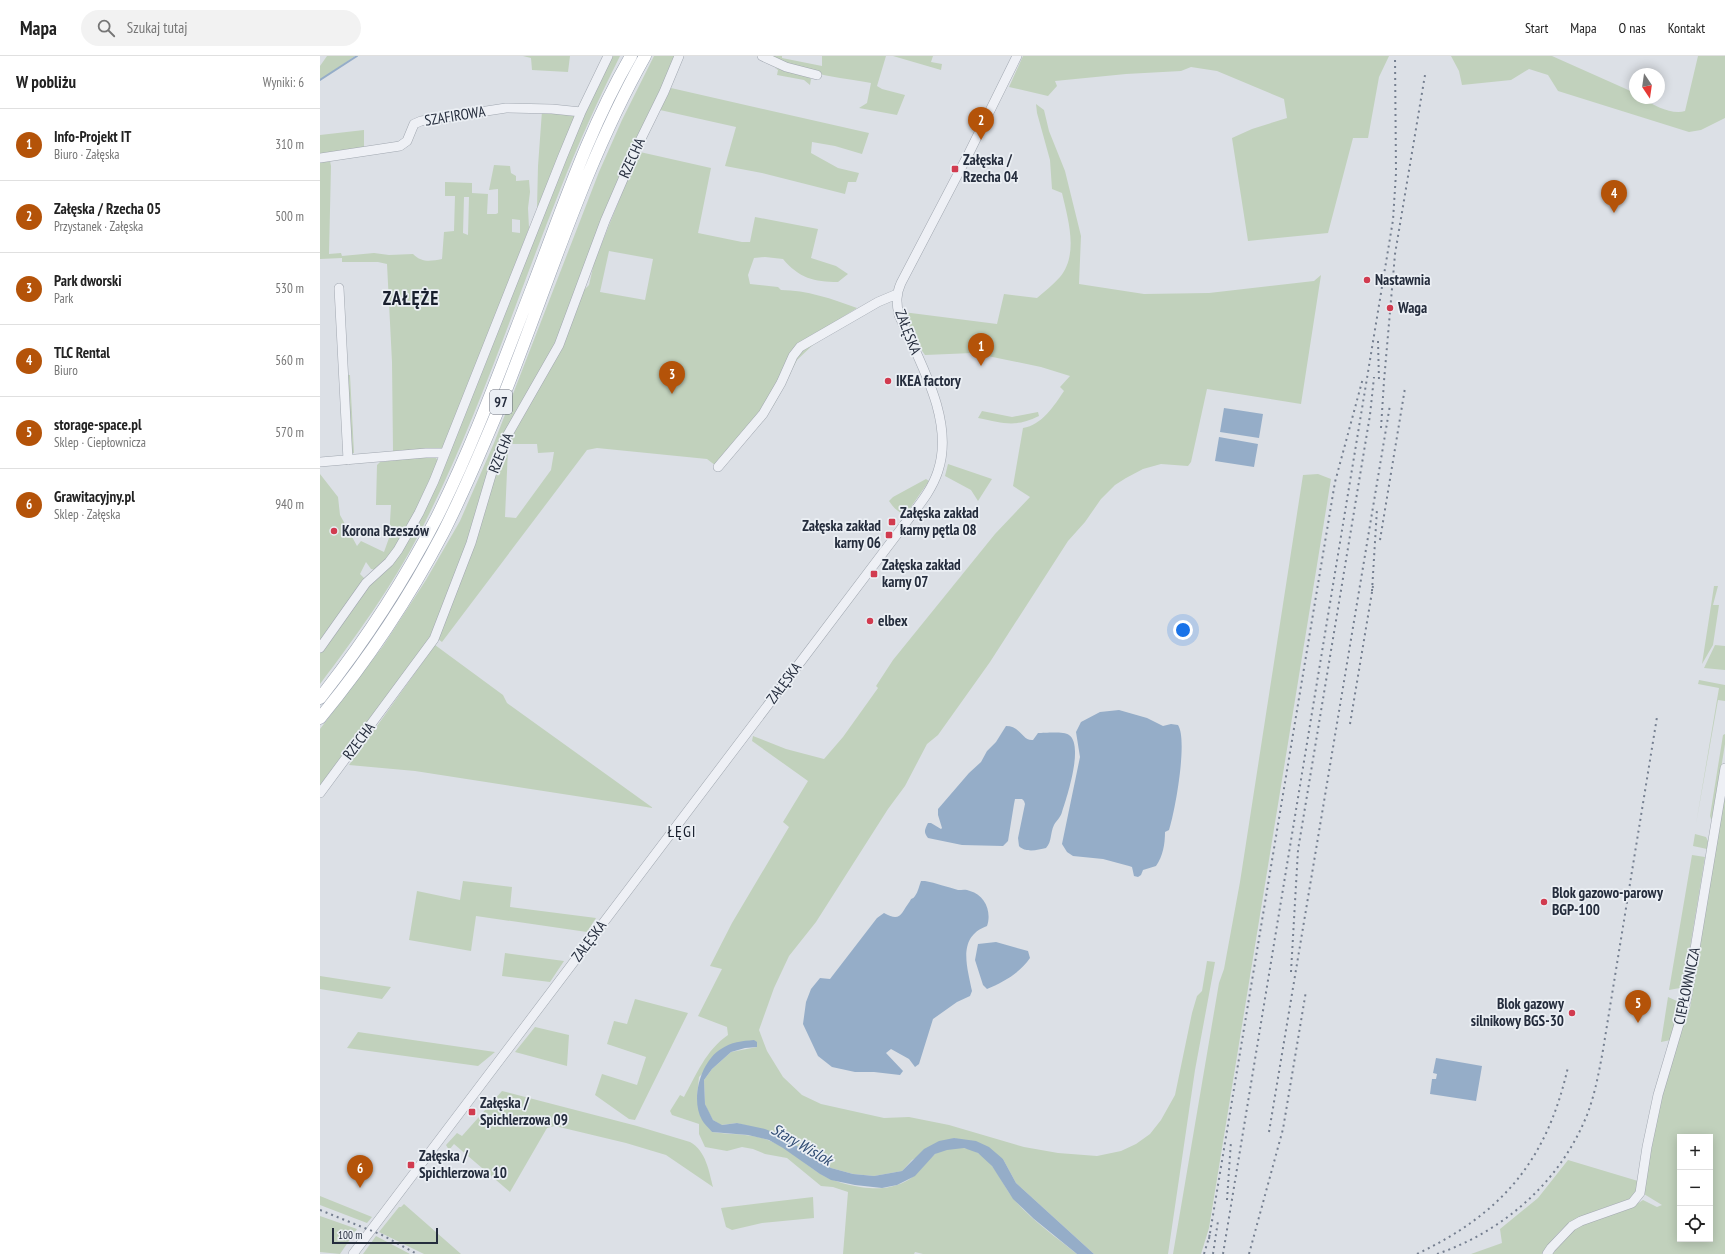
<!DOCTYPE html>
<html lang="pl">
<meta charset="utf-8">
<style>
:root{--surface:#fff;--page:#f2f2f2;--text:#222;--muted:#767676;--line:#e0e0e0;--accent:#b45309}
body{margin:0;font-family:"PT Sans Narrow",sans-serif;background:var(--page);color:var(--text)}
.controls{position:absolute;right:12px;bottom:12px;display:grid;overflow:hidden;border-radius:0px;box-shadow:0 2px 10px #0003}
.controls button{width:36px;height:36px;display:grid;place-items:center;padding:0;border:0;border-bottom:1px solid var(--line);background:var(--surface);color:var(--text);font:20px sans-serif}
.compass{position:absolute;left:1309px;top:12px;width:36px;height:36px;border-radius:50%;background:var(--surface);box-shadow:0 2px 10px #0003;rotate:167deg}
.scale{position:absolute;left:12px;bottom:10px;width:106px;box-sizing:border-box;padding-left:4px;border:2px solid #252d3d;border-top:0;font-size:11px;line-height:14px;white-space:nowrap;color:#252d3d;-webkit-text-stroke:3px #ebeff4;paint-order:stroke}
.you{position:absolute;left:863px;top:574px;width:14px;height:14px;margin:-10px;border:3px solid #fff;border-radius:50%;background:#1a73e8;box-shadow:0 0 0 6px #1a73e833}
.badge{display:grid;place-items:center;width:26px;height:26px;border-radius:50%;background:var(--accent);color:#fff;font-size:13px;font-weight:700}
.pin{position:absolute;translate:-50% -33px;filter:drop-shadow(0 1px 2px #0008)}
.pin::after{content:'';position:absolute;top:21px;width:14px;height:12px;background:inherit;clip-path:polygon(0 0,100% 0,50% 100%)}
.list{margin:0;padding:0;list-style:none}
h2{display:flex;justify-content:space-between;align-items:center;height:52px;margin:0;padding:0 16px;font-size:17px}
h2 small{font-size:13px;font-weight:400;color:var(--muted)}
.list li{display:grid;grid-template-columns:26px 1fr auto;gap:12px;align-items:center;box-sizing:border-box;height:72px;padding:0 16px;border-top:1px solid var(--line)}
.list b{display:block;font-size:15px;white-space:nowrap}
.list p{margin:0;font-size:13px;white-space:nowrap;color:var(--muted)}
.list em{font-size:13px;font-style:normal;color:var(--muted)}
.icon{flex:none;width:22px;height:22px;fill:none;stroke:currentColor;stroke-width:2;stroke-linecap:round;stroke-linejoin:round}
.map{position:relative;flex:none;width:1405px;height:1198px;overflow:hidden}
header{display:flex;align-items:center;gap:24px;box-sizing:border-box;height:56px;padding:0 20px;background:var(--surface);border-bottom:1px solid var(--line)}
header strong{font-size:19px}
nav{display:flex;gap:22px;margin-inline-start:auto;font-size:14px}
.search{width:280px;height:36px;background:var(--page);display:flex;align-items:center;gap:10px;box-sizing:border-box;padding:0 14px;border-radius:22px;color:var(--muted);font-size:15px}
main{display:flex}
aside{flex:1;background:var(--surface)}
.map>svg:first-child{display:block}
.green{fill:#c1d1bc;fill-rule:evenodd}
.water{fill:#95adc8}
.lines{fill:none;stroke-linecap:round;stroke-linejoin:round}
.stream{stroke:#95adc8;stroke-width:2}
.minor-casing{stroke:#a1a7b0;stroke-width:10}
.major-casing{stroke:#9ba4b2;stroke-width:13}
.minor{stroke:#eef0f5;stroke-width:9}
.major{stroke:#fff;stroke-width:12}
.rail{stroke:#757f90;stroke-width:2;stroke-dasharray:2 4;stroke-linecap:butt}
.poi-dot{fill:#d13b4f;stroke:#ebeff4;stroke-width:1.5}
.labels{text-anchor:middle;stroke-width:3.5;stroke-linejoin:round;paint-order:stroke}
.shield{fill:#ebeff4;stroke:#606774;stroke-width:1}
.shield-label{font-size:14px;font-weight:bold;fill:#252d3d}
.street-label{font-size:15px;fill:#252d3d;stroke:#ebeff4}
.poi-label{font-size:15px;font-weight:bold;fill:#252d3d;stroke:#ebeff4;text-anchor:start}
.neighbourhood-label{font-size:16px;letter-spacing:1px;fill:#181f2d;stroke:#ebeff4}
.water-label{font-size:16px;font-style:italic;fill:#2f4b72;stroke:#ebeff4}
.district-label{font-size:19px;font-weight:bold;letter-spacing:1px;fill:#181f2d;stroke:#ebeff4}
</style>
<header>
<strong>Mapa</strong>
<div class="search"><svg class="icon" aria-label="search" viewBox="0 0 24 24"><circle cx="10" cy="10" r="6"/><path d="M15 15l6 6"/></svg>Szukaj tutaj</div>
<nav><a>Start</a><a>Mapa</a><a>O nas</a><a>Kontakt</a></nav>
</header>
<main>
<aside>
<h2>W pobliżu<small>Wyniki: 6</small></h2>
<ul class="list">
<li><span class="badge">1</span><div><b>Info-Projekt IT</b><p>Biuro · Załęska</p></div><em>310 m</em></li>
<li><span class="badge">2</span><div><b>Załęska / Rzecha 05</b><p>Przystanek · Załęska</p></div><em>500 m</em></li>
<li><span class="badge">3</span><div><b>Park dworski</b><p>Park</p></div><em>530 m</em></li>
<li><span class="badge">4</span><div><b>TLC Rental</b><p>Biuro</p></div><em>560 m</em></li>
<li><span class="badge">5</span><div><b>storage-space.pl</b><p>Sklep · Ciepłownicza</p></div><em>570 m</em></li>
<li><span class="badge">6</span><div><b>Grawitacyjny.pl</b><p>Sklep · Załęska</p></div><em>940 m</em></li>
</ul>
</aside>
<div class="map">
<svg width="1405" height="1198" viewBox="0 0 1405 1198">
<rect width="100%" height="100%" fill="#dce0e6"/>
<path class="green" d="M7 0H35L0 24V10Z
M203 0H250L248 16 212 14 211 2Z
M291 0H300C278 44 258 88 240 134 194 249 156 368 99 478 73 529 35 582 0 628V597L26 560 91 476 246 98Z
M334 0H355L234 292 200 350 157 454 144 494 113 576 100 598 0 729V673L63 590 106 524 140 465 174 387 279 116 302 64Z
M453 0H462V2L502 10V0H566L557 30 562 33 585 39 577 59 539 52 547 47 551 27C523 22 474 17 453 0Z
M573 0H613L611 6 622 8 621 14Z
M703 0H1069L1059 21 1048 82H1033L1008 177 928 185 912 82 932 73 967 62 964 43 897 15 871 11 861 15 806 18 735 25 737 30 728 40 689 31Z
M1131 0H1232L1315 37V42H1323C1333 50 1353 59 1365 55L1378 0H1405V62L1381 74 1369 76 1238 35 1228 19 1209 13 1191 24 1142 29 1139 15Z
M455 12 487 19 491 23 490 29 484 24 457 19 458 14Z
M351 32 549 77 542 98 515 90 492 86 491 97 518 112 539 117 536 126H528L525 138 442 117 405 110 416 71 340 54Z
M716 48 724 54 729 75 745 115 761 180 759 228 824 238 889 237 994 225 1001 219 981 348 887 333 871 406 868 410 841 408 823 413 806 422 795 429 781 443 765 466 748 485 670 606 618 679 607 688 585 730 568 753 496 866 469 900 454 932 439 974 447 995 463 1021 482 1039 501 1048 564 1062 589 1061 629 1069 704 1091 738 1097 777 1100 801 1095 816 1088 830 1078 841 1064 855 1039 872 957 877 940 882 935 887 905 895 906 875 1014 848 1198H774L696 1127 683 1103 634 1082 592 1104 582 1115 554 1120 533 1118 511 1112 460 1079 417 1067 401 1069 393 1064 388 1055 385 1048 384 1024 392 1013 411 996 437 991 414 987 379 1021 377 1041 392 1076C411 1079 430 1077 448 1084 467 1091 482 1106 499 1117 514 1127 545 1134 563 1132 574 1131 588 1126 596 1118 602 1112 608 1104 615 1098 625 1090 648 1090 658 1097 675 1107 682 1128 693 1142 711 1164 736 1181 757 1198H603L595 1196 594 1198H523L528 1136 513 1131 501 1130 467 1102 445 1098 433 1093 422 1091 407 1095 385 1091 379 1078V1068L352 1059 350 1055 360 1039 364 1041C376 1019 386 994 408 979L407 971 378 960 402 913 390 910 412 867 469 771 463 766 488 725 432 685 433 680 466 693 504 703 523 681 558 632 556 630 573 604 675 478 710 441 693 430 703 372C722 369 734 350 744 335L740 331 750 320 721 311 653 297 605 299 600 292 583 256 677 268 684 238 717 242C724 236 733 229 740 221 759 198 748 163 742 137L732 133 730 104 717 57Z
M222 55 254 60 253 66 217 152 218 110Z
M44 74V92L0 99V79Z
M320 96 391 112 378 177 422 186H430L435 161 498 173 491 202 516 210 528 218 518 226C494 226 479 222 463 203L445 201 434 202 428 219 430 228 458 231 461 234C486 234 513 243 537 252L500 275 493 278 497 285 477 304 454 349 400 413 387 403 277 392 267 394 122 586 118 583 182 397 185 394 188 393 185 461 196 462 231 414 234 396 218 397 217 388H193L190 384 242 292 264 234 269 229 274 207 318 97ZM289 195 333 203 325 244 280 236Z
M0 104 10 105 11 110 9 198 21 197 22 200 54 197 69 199 93 198C102 207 111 205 122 203L124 176 134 175 135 140H125V126L152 127V137L168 138 167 158H176L178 157V133L169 134 174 109 190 110 191 117 196 120V125L209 124 210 136 208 152 209 172 125 391 121 393 73 395 72 306 67 208 58 206H22V202L0 203ZM144 141H149L148 179 143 177ZM192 163 200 164V177L192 176Z
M25 319H30L34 397 30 398Z
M662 355 692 361 718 356 719 360C694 372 684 367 658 362Z
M113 400 117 403 118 406 93 459 75 492 56 514 51 513 46 506 40 518 45 523 0 586V418L18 441 20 459 37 490 41 485 64 496 69 482 71 449H56L57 409 60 406Z
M628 408 672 423 658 445 651 434 625 420Z
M998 418 1011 423 889 1172 881 1198H853L899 927 904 913 920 826 983 419Z
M606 423 609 425 586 458C579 458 573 451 569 445L573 441Z
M1394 530H1398L1393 549H1399L1393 589 1382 608Z
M115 589 183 639 187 647 333 752 95 715 29 709Z
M1395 589 1405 590V614L1384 612Z
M1379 624 1405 629V645L1398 644 1376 768 1399 632 1378 628Z
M1405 678V688L1393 762 1391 763 1390 760 1403 679Z
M1405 734V1198H1232L1256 1171 1309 1153 1323 1144 1337 1151 1342 1149 1324 1138 1337 1057 1360 977 1370 952ZM1360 1081H1390V1183H1360Z
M1375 778 1386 781 1388 785 1387 793 1373 790Z
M1372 799 1385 801 1364 928 1360 932 1349 934Z
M143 825 192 831 190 851 276 862 267 876 156 860 151 895 89 884 97 835 140 844Z
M185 897 244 905 230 926 182 920Z
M0 920 71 931 62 943 0 933Z
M1348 941 1357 945 1360 948 1351 984 1341 986Z
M315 943 368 957 315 1064 309 1063 275 1039 282 1018 317 1029 326 1001 287 988 294 965 307 968Z
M215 971 249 979 247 1010 195 996Z
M38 976 175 996 158 1010 27 992Z
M182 1035 317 1070 370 1086C386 1095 389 1115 393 1131L346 1099 306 1087 235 1070 227 1072 190 1136 134 1088 129 1094 126 1089 137 1077 142 1080Z
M1248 1104 1318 1125 1315 1141C1280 1155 1242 1159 1224 1198H1151L1182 1187 1180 1173 1218 1142Z
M0 1140 52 1161 47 1167 0 1149Z
M493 1141 494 1162 442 1167 412 1174 406 1171 401 1152Z
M84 1148 141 1198H104L59 1176 79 1151H81Z
M0 1160 37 1173 20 1198 0 1196Z
M56 1180 90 1198H43Z"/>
<path class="water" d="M904 352 943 358 939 382 900 376Z
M899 381 938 388 934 411 895 405Z
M799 654 827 662 843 670 851 668 858 669C868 684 855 756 849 774L845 776C845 788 843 800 836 810L823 814 821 819 818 821 814 820 812 811 809 810 783 803 753 800 747 796 742 788 760 701 756 676 761 666 780 656Z
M686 670C701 670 702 685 713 684L718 677C725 677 744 675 749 679 764 689 747 741 742 756 741 761 736 765 734 769 730 777 732 786 726 792 718 794 705 797 699 790L698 782 705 748 704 745 702 743H695L694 748 688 785 683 790 642 789 608 782C603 776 605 773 608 767H611L621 773 622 772 618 759V753L649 717 661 706 667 695 676 686Z
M601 825H605C616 827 627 831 638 834 642 834 646 833 650 835 665 839 672 856 667 870 637 881 647 910 652 935L650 940 637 946 613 963 599 1008 595 1011 589 1003 571 993 566 997 583 1015 580 1019 554 1016H535L512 1011 498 1000 483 968 486 946 491 933 500 922 510 923 557 862 564 857C581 867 581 857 590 845 592 841 592 844 595 840 598 836 599 830 601 825Z
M676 886 708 895 710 902C699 918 683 926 667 933L663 929 655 904 658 888Z
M434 984 437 986V991L425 992 411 996 392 1013 384 1024 385 1048 393 1064 402 1069 417 1067 445 1073 460 1079 511 1112 533 1118 554 1120 582 1115 604 1093 619 1085 634 1082 656 1085 669 1091 683 1103 696 1127 774 1198H757L714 1163 693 1143 672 1110 658 1097 644 1092 627 1094 615 1098 595 1120 577 1129 562 1132 535 1129 511 1124 500 1118 463 1092 449 1084 428 1079 392 1076C389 1072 384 1068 382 1064 370 1043 381 1005 401 993 411 986 422 985 434 984Z
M1116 1002 1162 1010 1156 1045 1110 1038 1112 1023H1116L1117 1018 1113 1017Z"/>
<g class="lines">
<path class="stream" d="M0 24 37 0"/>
<g class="minor-casing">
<path id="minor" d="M442 0 466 11 497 19
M0 102 80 90 87 85 94 68 101 65 186 52 232 53 261 56
M19 232 28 404
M0 406 106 397H125
M398 411 443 358 461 327 473 300 480 291 558 246 577 238
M0 592 46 527 69 506 78 494 99 457 114 425 242 102 261 56 288 0
M0 737 114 583 151 487 175 406 183 387 239 289 285 165 316 93 344 36 359 0
M33 1198 587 465C599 449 612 434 618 415 635 364 599 305 579 259 576 247 576 238 581 227L649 97 697 0
M1227 1198 1231 1192 1252 1170 1261 1165 1312 1147 1320 1137 1327 1091 1338 1039 1367 941 1405 712"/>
</g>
<g class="major-casing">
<path id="major" d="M0 642C45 585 84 525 117 461 154 387 182 309 212 232 242 154 269 72 311 0
M0 662C47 605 89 542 123 477 142 440 158 402 174 364 224 243 260 115 325 0"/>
</g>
<use href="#minor" class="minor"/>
<use href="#major" class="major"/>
<path class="rail" d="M1058 285 1059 325
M1061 372 1064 325 1075 198 1105 19
M1060 484 1085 332
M1052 535 1057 453
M1030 668 1053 530
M971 916 978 794 1050 359 1054 321
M949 1076 1070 349
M907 1144 911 1085
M0 1154 62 1179 97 1198
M889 1183 1015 426 1043 322
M884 1198 890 1178
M893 1198 898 1165
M903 1198 1073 164 1076 117 1075 0
M929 1198 963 1073 986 935
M1097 1198C1183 1157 1227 1104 1248 1011
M1117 1198C1184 1175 1240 1126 1267 1059 1275 1038 1279 1016 1283 994L1337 661"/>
</g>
<g class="poi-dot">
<rect x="631" y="109" width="8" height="8" rx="2"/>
<circle cx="1047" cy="224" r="4"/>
<circle cx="1070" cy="252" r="4"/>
<circle cx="568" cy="325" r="4"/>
<rect x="568" y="462" width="8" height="8" rx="2"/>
<circle cx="14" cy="475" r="4"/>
<rect x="565" y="475" width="8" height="8" rx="2"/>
<rect x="550" y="514" width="8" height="8" rx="2"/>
<circle cx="550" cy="565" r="4"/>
<circle cx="1224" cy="846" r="4"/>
<circle cx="1252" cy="957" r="4"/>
<rect x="148" y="1052" width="8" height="8" rx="2"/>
<rect x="87" y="1105" width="8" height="8" rx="2"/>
</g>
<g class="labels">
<rect class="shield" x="170" y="334" width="22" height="24" rx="3"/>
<g class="shield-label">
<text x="181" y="351">97</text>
</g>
<g class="street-label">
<text transform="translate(135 60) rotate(-9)" y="5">SZAFIROWA</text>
<text transform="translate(312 102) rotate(-66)" y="5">RZECHA</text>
<text transform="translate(588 276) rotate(69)" y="5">ZAŁĘSKA</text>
<text transform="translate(181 397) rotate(-68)" y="5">RZECHA</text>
<text transform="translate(464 627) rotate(-53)" y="5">ZAŁĘSKA</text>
<text transform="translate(39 685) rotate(-53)" y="5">RZECHA</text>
<text transform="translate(269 885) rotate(-53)" y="5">ZAŁĘSKA</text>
<text transform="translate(1367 930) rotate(-78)" y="5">CIEPŁOWNICZA</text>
</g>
<g class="poi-label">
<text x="643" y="109">Załęska /<tspan x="643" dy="17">Rzecha 04</tspan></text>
<text x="1055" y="229">Nastawnia</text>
<text x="1078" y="257">Waga</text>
<text x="576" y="330">IKEA factory</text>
<text x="580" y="462">Załęska zakład<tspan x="580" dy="17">karny pętla 08</tspan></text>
<text x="561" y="475" text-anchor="end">Załęska zakład<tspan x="561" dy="17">karny 06</tspan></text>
<text x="22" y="480">Korona Rzeszów</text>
<text x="562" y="514">Załęska zakład<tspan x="562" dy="17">karny 07</tspan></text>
<text x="558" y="570">elbex</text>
<text x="1232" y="842">Blok gazowo-parowy<tspan x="1232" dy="17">BGP-100</tspan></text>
<text x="1244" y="953" text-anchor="end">Blok gazowy<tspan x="1244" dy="17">silnikowy BGS-30</tspan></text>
<text x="160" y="1052">Załęska /<tspan x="160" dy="17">Spichlerzowa 09</tspan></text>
<text x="99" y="1105">Załęska /<tspan x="99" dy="17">Spichlerzowa 10</tspan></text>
</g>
<g class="neighbourhood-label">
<text x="362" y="781">ŁĘGI</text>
</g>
<g class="water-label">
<text transform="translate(482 1088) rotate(30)" y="6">Stary Wislok</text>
</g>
<g class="district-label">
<text x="91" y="249">ZAŁĘŻE</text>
</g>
</g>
</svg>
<div class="controls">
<button>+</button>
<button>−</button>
<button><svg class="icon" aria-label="locate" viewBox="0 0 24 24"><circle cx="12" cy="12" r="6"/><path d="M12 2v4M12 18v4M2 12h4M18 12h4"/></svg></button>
</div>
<svg class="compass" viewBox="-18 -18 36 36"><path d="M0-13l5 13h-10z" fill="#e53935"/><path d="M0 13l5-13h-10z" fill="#767676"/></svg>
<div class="scale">100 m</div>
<div class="you"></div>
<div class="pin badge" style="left:661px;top:310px">1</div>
<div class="pin badge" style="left:661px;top:84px">2</div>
<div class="pin badge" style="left:352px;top:338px">3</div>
<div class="pin badge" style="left:1294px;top:157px">4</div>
<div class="pin badge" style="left:1318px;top:967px">5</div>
<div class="pin badge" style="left:40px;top:1132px">6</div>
</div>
</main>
